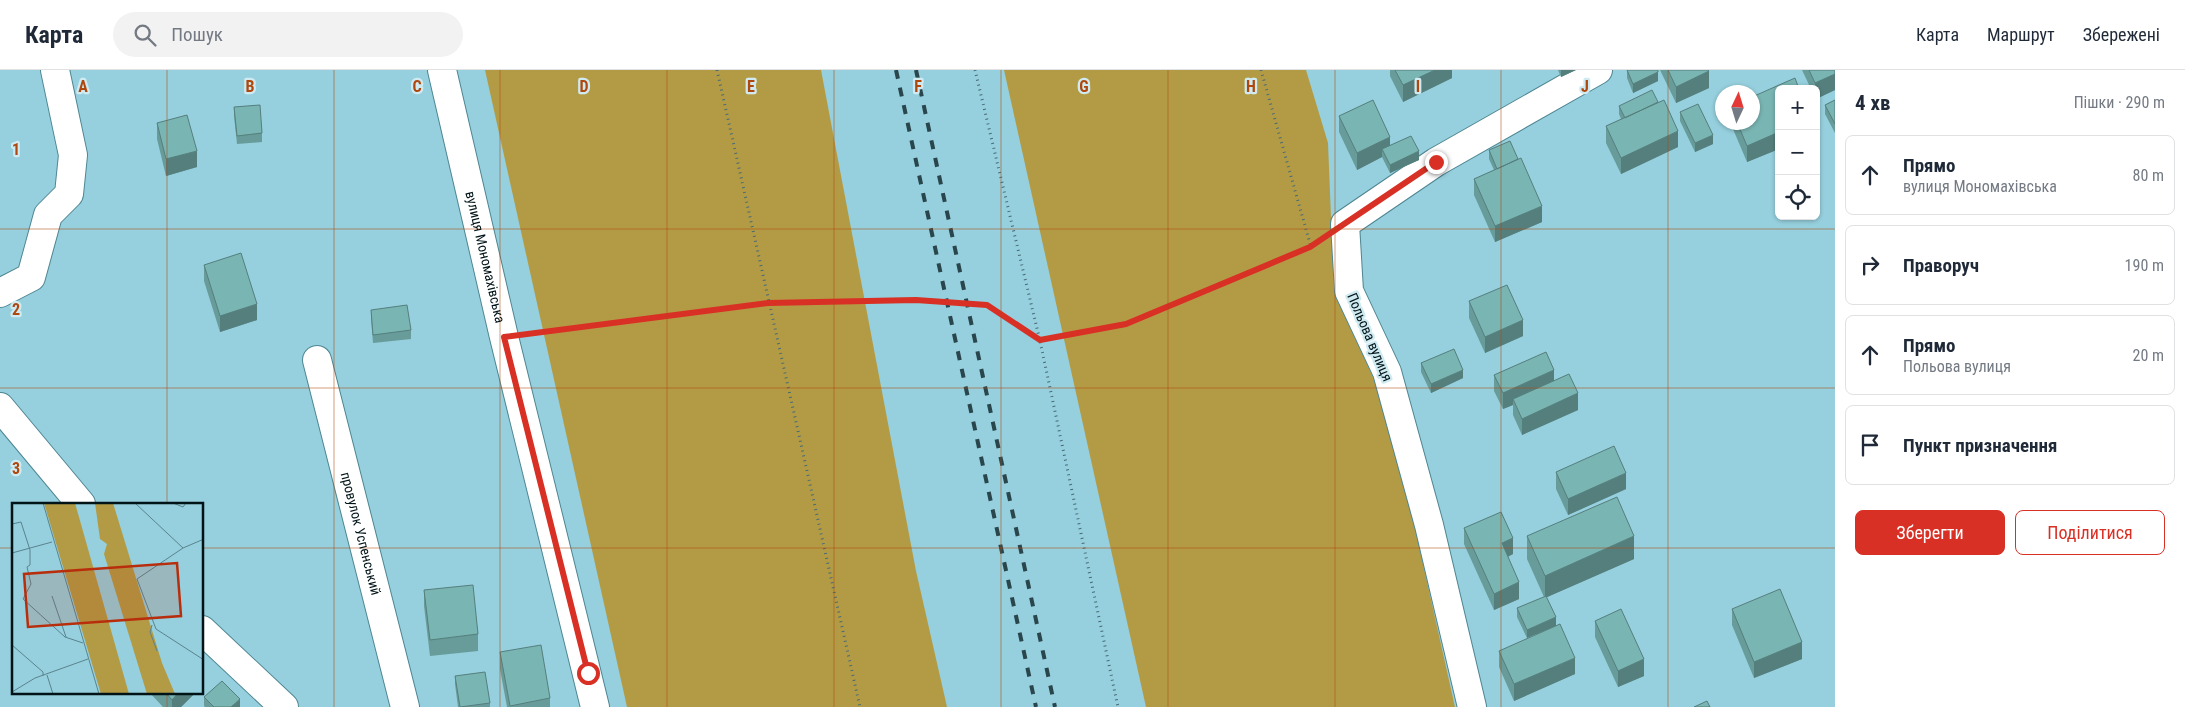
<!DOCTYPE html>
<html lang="uk">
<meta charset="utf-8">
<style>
:root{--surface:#fff;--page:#f2f2f3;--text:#1f2937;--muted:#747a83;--line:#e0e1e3;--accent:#d93025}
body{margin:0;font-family:"Roboto Condensed",sans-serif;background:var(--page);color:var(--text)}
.controls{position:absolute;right:15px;top:15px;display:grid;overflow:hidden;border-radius:8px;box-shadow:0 1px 4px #0004}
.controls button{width:45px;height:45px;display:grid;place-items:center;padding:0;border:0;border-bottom:1px solid var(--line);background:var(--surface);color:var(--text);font:25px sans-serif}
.compass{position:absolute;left:1715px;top:15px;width:45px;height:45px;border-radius:50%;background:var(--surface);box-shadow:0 1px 4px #0004;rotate:4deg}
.stop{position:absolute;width:15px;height:15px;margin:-11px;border:4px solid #d93025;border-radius:50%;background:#fff}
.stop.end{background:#d93025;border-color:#fff;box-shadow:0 1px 5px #0008}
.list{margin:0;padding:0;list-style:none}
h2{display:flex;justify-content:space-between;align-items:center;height:65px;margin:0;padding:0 20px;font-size:21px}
h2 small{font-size:16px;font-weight:400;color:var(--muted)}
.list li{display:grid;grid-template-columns:32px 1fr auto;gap:15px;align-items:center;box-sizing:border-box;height:80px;margin:0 10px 10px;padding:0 10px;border:1px solid var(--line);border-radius:8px}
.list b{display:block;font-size:19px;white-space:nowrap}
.list p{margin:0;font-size:16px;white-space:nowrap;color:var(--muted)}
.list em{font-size:16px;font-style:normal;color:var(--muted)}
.actions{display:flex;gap:10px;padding:15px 20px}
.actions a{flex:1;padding:11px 0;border:1px solid var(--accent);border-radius:8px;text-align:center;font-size:18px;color:var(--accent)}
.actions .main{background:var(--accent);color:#fff}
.icon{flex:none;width:28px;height:28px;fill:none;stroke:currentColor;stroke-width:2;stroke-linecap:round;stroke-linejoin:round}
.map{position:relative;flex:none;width:1835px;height:637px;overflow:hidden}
header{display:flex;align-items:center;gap:30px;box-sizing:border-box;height:70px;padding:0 25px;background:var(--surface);border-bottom:1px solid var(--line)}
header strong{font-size:24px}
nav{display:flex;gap:28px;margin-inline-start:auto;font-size:18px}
.search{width:350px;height:45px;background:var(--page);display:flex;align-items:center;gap:12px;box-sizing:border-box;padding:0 18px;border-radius:28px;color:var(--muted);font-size:19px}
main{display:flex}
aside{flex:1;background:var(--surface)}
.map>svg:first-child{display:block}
.green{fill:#b39b45}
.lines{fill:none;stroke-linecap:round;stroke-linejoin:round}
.street-casing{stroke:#4e8692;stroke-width:30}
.path{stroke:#466b74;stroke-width:3;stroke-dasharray:1 4;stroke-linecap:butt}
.street{stroke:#fff;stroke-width:28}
.rail{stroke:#29464d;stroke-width:4;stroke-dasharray:9 9;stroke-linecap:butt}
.wall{fill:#689c9a}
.shaded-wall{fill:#557f7d}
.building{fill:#79b5b3;stroke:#557f7d}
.route{stroke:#d93025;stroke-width:6}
.grid{fill:none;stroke:#ae480f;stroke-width:1;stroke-opacity:0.55}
.labels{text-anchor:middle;stroke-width:4.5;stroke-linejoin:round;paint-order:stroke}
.street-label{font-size:14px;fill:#001317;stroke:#cfebf1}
.inset-road{fill:none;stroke:#5a848e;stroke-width:1}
.view{fill:#b82e0c;fill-opacity:0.15;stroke:#b82e0c;stroke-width:2.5}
.inset-edge{fill:none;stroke:#001317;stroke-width:2.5}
.grid-label{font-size:16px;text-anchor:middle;font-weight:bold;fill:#ae480f;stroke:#cfebf1;stroke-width:4.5;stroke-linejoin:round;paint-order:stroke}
</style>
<header>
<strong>Карта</strong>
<div class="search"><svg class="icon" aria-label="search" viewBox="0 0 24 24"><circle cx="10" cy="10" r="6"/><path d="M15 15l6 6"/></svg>Пошук</div>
<nav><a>Карта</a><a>Маршрут</a><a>Збережені</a></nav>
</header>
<main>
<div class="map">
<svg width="1835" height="637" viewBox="0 0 1835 637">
<rect width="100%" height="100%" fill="#96cfdd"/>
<path class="green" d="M485 0H821L916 501 947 637H627Z
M1004 0H1306L1328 73 1334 222 1389 342 1455 637H1146Z"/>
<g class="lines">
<g class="street-casing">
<g id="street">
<path id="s1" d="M442 0 504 267 595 637"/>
<path d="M0 223 31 207 48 145 69 124 73 85 55 0"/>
<path id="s2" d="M317 290 405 637"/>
<path d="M0 337 81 434"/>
<path d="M202 560 284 637"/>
<path d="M1472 637 1429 455 1387 302 1349 221 1345 154 1436 92 1598 0"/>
</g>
</g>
<path class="path" d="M717 0 860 637
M975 0 1040 271 1118 637
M1261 0 1311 177
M532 264 768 233 916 230 987 235 1040 271 1126 254 1311 177 1317 173"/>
<use href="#street" class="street"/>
<path class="rail" d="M896 0 1036 637
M916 0 1055 637"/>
</g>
<path class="wall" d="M1390 0H1452V8L1403 32 1390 6Z
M1558 0H1576L1561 7Z
M1627 0 1658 11 1633 23 1627 8Z
M1660 0H1708L1709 18 1676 33Z
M1802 0H1835V20L1816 29V19H1811Z
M1779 19V79L1747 92 1730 52H1752Z
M1835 30V63L1825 44V35Z
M1619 36 1678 77 1621 104 1606 73V56L1621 49 1619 44Z
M234 37 262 63V72L237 74 234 46Z
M1680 42 1713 74 1695 82 1680 51Z
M1339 46 1390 75 1419 90 1390 103 1382 87 1357 100 1339 62Z
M157 53 197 97 166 106 157 69Z
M1489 80 1542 152 1495 172 1474 125V109L1494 100 1489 89Z
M204 195 257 250 220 262 204 211Z
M1469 231 1523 266 1485 283 1469 248Z
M371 240 411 260V269L373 273 371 248Z
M1421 293 1463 308 1431 323 1421 302Z
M1494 305 1554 310 1578 340 1522 365 1513 345V335L1503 339 1494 321Z
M1556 402 1626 419 1568 445 1556 419Z
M1464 458 1513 484 1508 487 1519 529 1494 540 1464 474Z
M1527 466 1634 489 1547 527 1527 568 1517 547V538L1544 527 1527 489Z
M424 520 478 564V581L430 586 424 536Z
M1732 539 1802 589 1754 608 1732 555Z
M1595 551 1644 606 1618 617 1595 567Z
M1499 581 1575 604 1514 631 1499 597Z
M500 582 550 628V637H507L500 599Z
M455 606 490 633V637H458L455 614Z
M150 623H195L181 637H163Z
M204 627 240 637H205L204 636Z"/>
<path class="shaded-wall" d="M1435 0H1452V8L1403 32V15Z
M1561 0H1576L1561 7Z
M1709 1V18L1676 33V17Z
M1658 2V11L1633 23V14Z
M1835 4V20L1816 29V19H1815V13Z
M1678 61V77L1621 104V88Z
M1779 62V79L1747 92V76Z
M1713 65V74L1695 82V73Z
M1390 67V84L1382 79V87L1357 100V83Z
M197 81V97L166 106V89Z
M1419 81V90L1390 103V95Z
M1542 136V152L1495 172V156Z
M257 234V250L220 262V246Z
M1523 250V266L1485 283V267Z
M1463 300V308L1431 323V314Z
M1554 300V317L1513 329V335L1503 339V323Z
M1578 323V340L1522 365V349Z
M1626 403V419L1568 445V429Z
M1634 466V489L1545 528V506Z
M1513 468V484L1502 489V473Z
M1519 512V529L1494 540V524Z
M1556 547V556L1527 568V560Z
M1802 572V589L1754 608V592Z
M1575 588V604L1514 631V614Z
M1644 589V606L1618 617V601Z
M178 623H195L181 637H172V630Z
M240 629V637H231Z"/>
<path class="building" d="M1395 0H1435L1403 15Z
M1627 0H1658V2L1633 14Z
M1668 0H1708L1709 1 1676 17Z
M1809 0H1835V4L1815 13Z
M1795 8 1799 19H1779V62L1747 76 1737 52H1752V27Z
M1652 20 1658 32 1625 48 1619 36Z
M1373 30 1390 67 1357 83 1339 46Z
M1664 30 1678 61 1621 88 1606 56Z
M1835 30V54L1825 35Z
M1698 34 1713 65 1695 73 1680 42Z
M260 35 262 63 237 66 234 37Z
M187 45 197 81 166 89 157 53Z
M1411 66 1419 81 1390 95 1382 79Z
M1510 71 1518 89 1497 99 1489 80Z
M1521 88 1542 136 1495 156 1474 109Z
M241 183 257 234 220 246 204 195Z
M1507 215 1523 250 1485 267 1469 231Z
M407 235 411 260 373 265 371 240Z
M1454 279 1463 300 1431 314 1421 293Z
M1546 282 1554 300 1503 323 1494 305Z
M1569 304 1578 323 1522 349 1513 329Z
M1614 376 1626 403 1568 429 1556 402Z
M1617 427 1634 466 1545 506 1527 466Z
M1501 442 1513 468 1502 473 1519 512 1494 524 1464 458Z
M473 515 478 564 430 570 424 520Z
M1780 519 1802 572 1754 592 1732 539Z
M1546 526 1556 547 1527 560 1517 538Z
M1621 539 1644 589 1618 601 1595 551Z
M1560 554 1575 588 1514 614 1499 581Z
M541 575 550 628 510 636 500 582Z
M485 602 490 633 460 637 455 606Z
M222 611 240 629 231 637H214L204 627Z
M166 623H178L172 630Z
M1707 631 1710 637H1694Z"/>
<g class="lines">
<path class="route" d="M588 603 504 267 768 233 916 230 987 235 1040 270 1126 254 1310 177 1436 92"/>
</g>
<path class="grid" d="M167 0V434M334 0V637M500 0V637M667 0V637M834 0V637M1001 0V637M1168 0V637M1335 0V637M1501 0V637M1668 0V637M0 159H1835M0 318H1835M0 478H14M202 478H1835M167 623V637"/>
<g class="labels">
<g class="street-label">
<text dy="5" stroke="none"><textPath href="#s1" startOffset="192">вулиця Мономахівська</textPath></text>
<text transform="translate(1370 267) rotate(67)" y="5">Польова вулиця</text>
<text dy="5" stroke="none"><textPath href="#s2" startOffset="179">провулок Успенський</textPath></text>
</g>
</g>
<g transform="translate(12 433)">
<rect width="191" height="191" fill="#96cfdd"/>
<path d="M32 0H63L117 191H89ZM83 0H101L150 160 163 191H135L92 51 95 41 88 36Z" fill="#b39b45"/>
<path class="inset-road" d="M31 0 87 191M123 0 171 45M161 0 171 4 174 0M0 21 9 19 18 47V62L15 64 19 81 11 96 53 134 71 140M192 36 171 45 125 76 144 126 192 157M0 50 40 39M40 93 54 134M140 122 138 129 145 148M0 142 31 169V173M35 172 41 191M0 189 23 175 76 156"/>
<path class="view" d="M165 60 169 113 16 124 12 71Z"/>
<rect width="191" height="191" class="inset-edge"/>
</g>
<g class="grid-label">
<text x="83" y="22">A</text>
<text x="250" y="22">B</text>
<text x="417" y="22">C</text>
<text x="584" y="22">D</text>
<text x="751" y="22">E</text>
<text x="918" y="22">F</text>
<text x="1084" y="22">G</text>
<text x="1251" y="22">H</text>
<text x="1418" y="22">I</text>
<text x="1585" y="22">J</text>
<text x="16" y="85">1</text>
<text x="16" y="245">2</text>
<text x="16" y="404">3</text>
</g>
</svg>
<div class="controls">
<button>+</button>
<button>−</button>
<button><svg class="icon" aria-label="locate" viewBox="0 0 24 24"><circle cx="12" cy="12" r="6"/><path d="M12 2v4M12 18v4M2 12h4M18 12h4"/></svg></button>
</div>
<svg class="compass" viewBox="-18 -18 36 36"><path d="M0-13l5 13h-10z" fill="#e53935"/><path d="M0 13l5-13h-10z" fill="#747a83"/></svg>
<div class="stop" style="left:588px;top:603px"></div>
<div class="stop end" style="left:1436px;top:92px"></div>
</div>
<aside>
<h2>4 хв<small>Пішки · 290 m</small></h2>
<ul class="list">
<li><svg class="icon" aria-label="ahead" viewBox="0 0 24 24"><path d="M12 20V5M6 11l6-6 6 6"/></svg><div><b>Прямо</b><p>вулиця Мономахівська</p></div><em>80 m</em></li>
<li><svg class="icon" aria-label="right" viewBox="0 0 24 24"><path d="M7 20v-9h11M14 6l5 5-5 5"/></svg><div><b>Праворуч</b></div><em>190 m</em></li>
<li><svg class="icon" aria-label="ahead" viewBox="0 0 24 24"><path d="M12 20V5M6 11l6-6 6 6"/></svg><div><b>Прямо</b><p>Польова вулиця</p></div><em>20 m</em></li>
<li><svg class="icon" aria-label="arrive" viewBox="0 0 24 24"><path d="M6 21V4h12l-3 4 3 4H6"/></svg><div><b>Пункт призначення</b></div></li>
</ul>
<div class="actions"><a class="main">Зберегти</a><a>Поділитися</a></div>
</aside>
</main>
